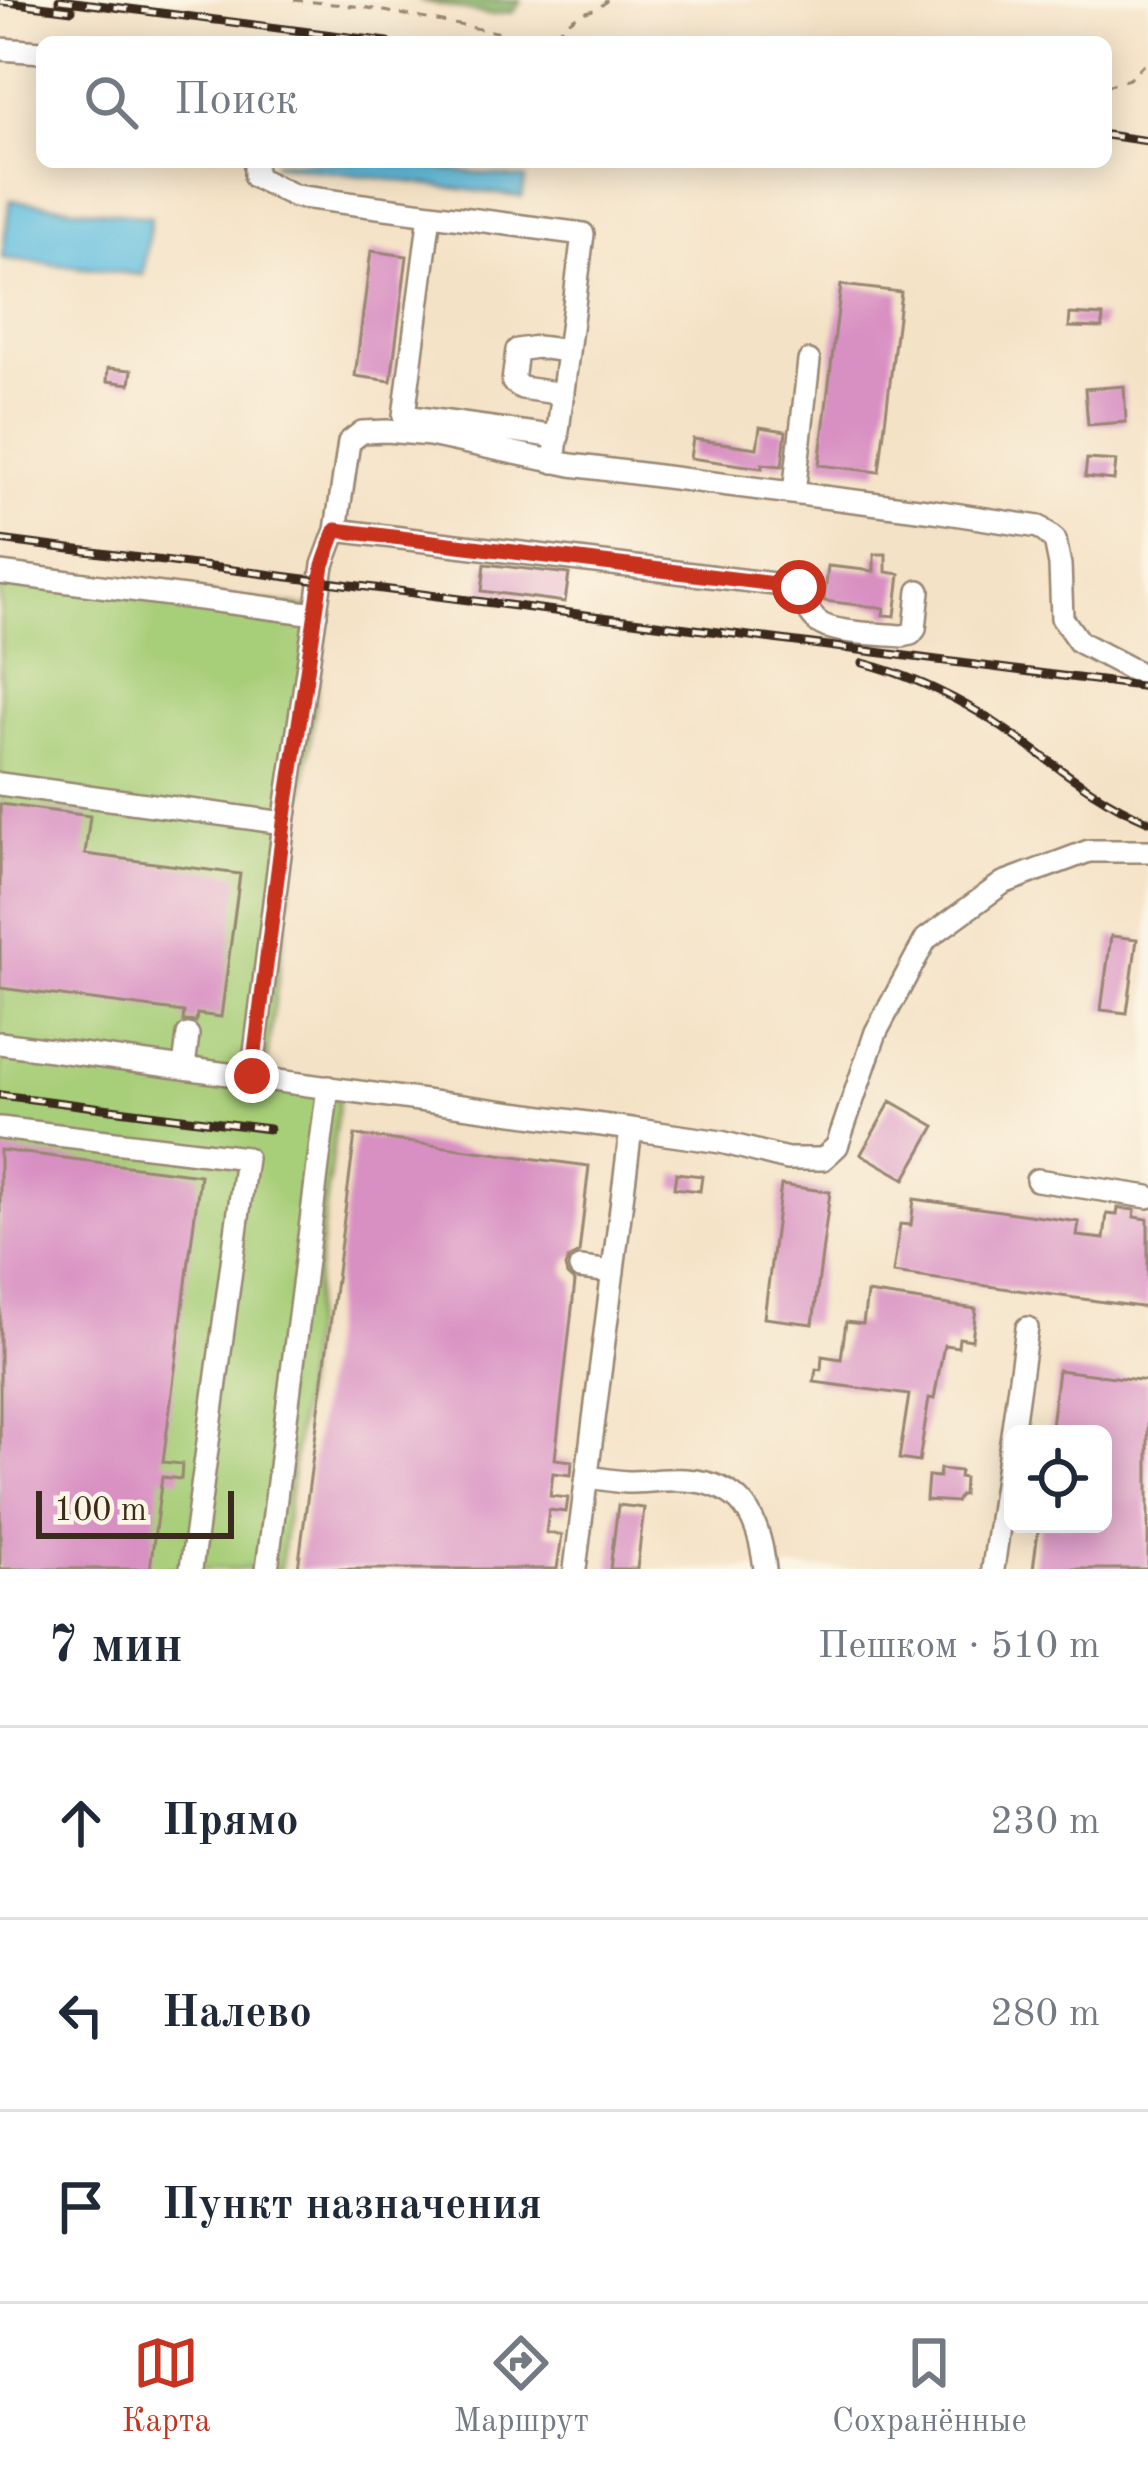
<!DOCTYPE html>
<html lang="ru">
<meta charset="utf-8">
<style>
:root{--surface:#fff;--page:#f2f2f3;--text:#1f2937;--muted:#747a83;--line:#e0e1e3;--accent:#c8321e}
body{margin:0;font-family:"Old Standard TT",serif;background:var(--page);color:var(--text)}
.controls{position:absolute;right:36px;bottom:36px;display:grid;overflow:hidden;border-radius:18px;box-shadow:0 6px 30px #0003}
.controls button{width:108px;height:108px;display:grid;place-items:center;padding:0;border:0;border-bottom:3px solid var(--line);background:var(--surface);color:var(--text);font:60px sans-serif}
.scale{position:absolute;left:36px;bottom:30px;width:198px;box-sizing:border-box;padding-left:12px;border:6px solid #3b2a1e;border-top:0;font-size:33px;line-height:42px;white-space:nowrap;color:#3b2a1e;-webkit-text-stroke:9px #fcf5e5;paint-order:stroke}
.stop{position:absolute;width:36px;height:36px;margin:-27px;border:9px solid #c8321e;border-radius:50%;background:#fff}
.stop.end{background:#c8321e;border-color:#fff;box-shadow:0 3px 12px #0008}
.list{margin:0;padding:0;list-style:none}
h2{display:flex;justify-content:space-between;align-items:center;height:156px;margin:0;padding:0 48px;font-size:51px}
h2 small{font-size:39px;font-weight:400;color:var(--muted)}
.list li{display:grid;grid-template-columns:78px 1fr auto;gap:36px;align-items:center;box-sizing:border-box;height:192px;padding:0 48px;border-top:3px solid var(--line)}
.list b{display:block;font-size:45px;white-space:nowrap}
.list em{font-size:39px;font-style:normal;color:var(--muted)}
.icon{flex:none;width:66px;height:66px;fill:none;stroke:currentColor;stroke-width:2;stroke-linecap:round;stroke-linejoin:round}
.map{position:relative;flex:none;width:1148px;height:1569px;overflow:hidden}
.search{position:absolute;background:var(--surface);box-shadow:0 6px 30px #0003;left:36px;right:36px;top:36px;height:132px;display:flex;align-items:center;gap:30px;box-sizing:border-box;padding:0 42px;border-radius:18px;color:var(--muted);font-size:45px}
.sheet{height:732px;background:var(--surface)}
nav{display:flex;justify-content:space-around;align-items:center;box-sizing:border-box;height:168px;border-top:3px solid var(--line);background:var(--surface);font-size:33px;color:var(--muted)}
nav a{display:grid;justify-items:center;gap:6px}
nav .on{color:var(--accent)}
.map>svg:first-child{display:block}
.green{fill:#a7ce78;stroke:#717c4b;stroke-width:3}
.forest{fill:#85b168;stroke:#606e43;stroke-width:3}
.water{fill:#62bfe0;stroke:#4e747f;stroke-width:3}
.building{fill:#d88fc2}
.lines{fill:none;stroke-linecap:round;stroke-linejoin:round}
.minor-casing{stroke:#988672;stroke-width:26}
.path{stroke:#988672;stroke-width:3;stroke-dasharray:9 9;stroke-linecap:butt}
.minor{stroke:#fff;stroke-width:21}
.rail-casing{stroke:#3b2a1e;stroke-width:9}
.rail{stroke:#fcf5e5;stroke-width:4.5;stroke-dasharray:14;stroke-linecap:butt}
.route{stroke:#c8321e;stroke-width:15}
</style>
<div class="map">
<svg width="1148" height="1569" viewBox="0 0 1148 1569">
<rect width="100%" height="100%" fill="#fcf5e5"/>
<filter id="ink" filterUnits="userSpaceOnUse"><feTurbulence type="fractalNoise" baseFrequency=".00833" numOctaves="2"/><feDisplacementMap in="SourceGraphic" scale="24" xChannelSelector="R" yChannelSelector="G"/><feConvolveMatrix kernelMatrix="1 2 1 2 8 2 1 2 1" color-interpolation-filters="sRGB"/></filter>
<filter id="wash" filterUnits="userSpaceOnUse"><feTurbulence type="fractalNoise" baseFrequency=".004" numOctaves="4" result="noise"/><feDisplacementMap in="SourceGraphic" scale="48" xChannelSelector="R" yChannelSelector="G"/><feGaussianBlur stdDeviation="2.7" result="paint"/><feColorMatrix in="noise" values="0 0 0 0 0 0 0 0 0 0 0 0 0 0 0 0 0 1.4 0 .05"/><feComposite in="paint" operator="in"/></filter>
<g filter="url(#wash)">
<rect width="100%" height="100%" fill="#f4e2c6"/>
<path class="green" d="M0 569 328 610 263 1086 339 1098 280 1569H0Z"/>
<path class="forest" d="M418 0H521L513 12 489 15Z"/>
<path class="water" d="M274 162H389L525 179 522 197 274 164Z
M10 200 151 217 143 275 2 258Z"/>
<g id="blocks">
<path class="building" d="M371 251 407 256 391 381 355 376Z
M841 285 901 292 879 472 819 465Z
M1070 314 1103 316 1102 328 1069 327Z
M108 368 132 370 130 384 107 381Z
M1124 386 1126 422 1088 425 1085 389Z
M760 427 786 431 782 466 762 464V468L690 458 693 439 757 448Z
M1087 459 1116 461 1114 480 1085 477Z
M874 554H886V572L900 574 895 616 883 615 884 608 824 601 828 566 874 571Z
M485 564 569 574 565 602 482 591Z
M0 804 90 816 85 854 240 874 221 1017 197 1014 196 1022 183 1021 184 1012 0 988Z
M1111 936 1137 939 1127 1013 1101 1010Z
M891 1101 935 1126 905 1179 861 1154Z
M355 1135 589 1166 579 1253 569 1258 565 1267 567 1275 575 1282 555 1459 572 1461 571 1475 553 1473 550 1496 568 1498 566 1512 549 1510 546 1533 562 1535 557 1569H298Z
M0 1150 200 1175 163 1462 182 1464 181 1479 162 1477 150 1569H0Z
M676 1173 702 1176 700 1191 674 1188Z
M781 1185 830 1192 813 1324 764 1318Z
M914 1199 1079 1222 1077 1236 1104 1239 1107 1214 1117 1215 1118 1208 1135 1210 1134 1217 1148 1219V1308L893 1273 900 1224 911 1225Z
M867 1293 976 1309 972 1340 959 1338 958 1347 944 1345 934 1399 929 1398 919 1462 899 1459 909 1395 814 1382 816 1369 821 1370 822 1356 841 1359 846 1322 863 1324Z
M1058 1370 1148 1381V1569H1033L1039 1524H1103V1434H1050Z
M940 1469 960 1471 959 1477 964 1478 963 1495H960L956 1502 926 1500 928 1476 939 1477Z
M618 1505 644 1508 637 1569H610Z"/>
</g>
</g>
<g filter="url(#ink)">
<use href="#blocks" fill-opacity="0" stroke="#988672" stroke-width="3"/>
<g class="lines">
<g class="minor-casing">
<path id="minor" d="M0 49 42 52
M255 162V177L295 196 583 234 554 462
M430 214 404 416 558 437
M563 394 522 388 513 382 517 350 537 347 568 351
M794 493 809 361
M336 530 798 587C803 597 808 614 817 621 830 634 883 634 903 636L911 634 915 629 919 591
M0 573 316 614
M0 784 284 823
M0 1043 631 1129 575 1569
M184 1067 188 1035
M252 1076 284 823 323 565 336 530 349 442 362 432 387 431 430 435 571 465 934 511 1039 527 1055 540 1060 565 1062 618 1079 642 1148 678
M0 1128 246 1158 191 1569
M631 1129 721 1142 787 1159H823L837 1146 876 1032 926 939 1003 883 1089 851H1148
M1037 1180 1148 1197
M580 1268 613 1272
M588 1477C601 1479 614 1481 627 1482 646 1482 665 1479 685 1480 742 1483 759 1517 765 1569
M267 1569 328 1087
M993 1569 1027 1328"/>
</g>
<path class="path" d="M294 0 363 7 549 42
M538 38C561 35 562 23 581 14 593 9 598 11 607 0
M1106 86 1129 79 1148 60"/>
<use href="#minor" class="minor"/>
<g class="rail-casing">
<path id="rail" d="M59 0 388 42
M0 1 72 10
M1106 135 1148 141
M0 540 1148 687
M863 663C906 674 945 692 983 715 1039 750 1086 795 1148 821
M0 1095 269 1129"/>
</g>
<use href="#rail" class="rail"/>
</g>
</g>
<g class="lines" filter="url(#ink)">
<path class="route" d="M252 1076 284 823 323 565 336 530 799 587"/>
</g>
</svg>
<div class="controls">
<button><svg class="icon" aria-label="locate" viewBox="0 0 24 24"><circle cx="12" cy="12" r="6"/><path d="M12 2v4M12 18v4M2 12h4M18 12h4"/></svg></button>
</div>
<div class="scale">100 m</div>
<div class="stop" style="left:799px;top:587px"></div>
<div class="stop end" style="left:252px;top:1076px"></div>
<div class="search"><svg class="icon" aria-label="search" viewBox="0 0 24 24"><circle cx="10" cy="10" r="6"/><path d="M15 15l6 6"/></svg>Поиск</div>
</div>
<section class="sheet">
<h2>7 мин<small>Пешком · 510 m</small></h2>
<ul class="list">
<li><svg class="icon" aria-label="ahead" viewBox="0 0 24 24"><path d="M12 20V5M6 11l6-6 6 6"/></svg><div><b>Прямо</b></div><em>230 m</em></li>
<li><svg class="icon" aria-label="left" viewBox="0 0 24 24"><path d="M17 20v-9H6M10 6l-5 5 5 5"/></svg><div><b>Налево</b></div><em>280 m</em></li>
<li><svg class="icon" aria-label="arrive" viewBox="0 0 24 24"><path d="M6 21V4h12l-3 4 3 4H6"/></svg><div><b>Пункт назначения</b></div></li>
</ul>
</section>
<nav>
<a class="on"><svg class="icon" aria-label="map" viewBox="0 0 24 24"><path d="M3 6l6-2 6 2 6-2v14l-6 2-6-2-6 2zM9 4v14M15 6v14"/></svg>Карта</a>
<a><svg class="icon" aria-label="directions" viewBox="0 0 24 24"><path d="M12 3l9 9-9 9-9-9zM9 14v-3h6M13 9l2 2-2 2"/></svg>Маршрут</a>
<a><svg class="icon" aria-label="saved" viewBox="0 0 24 24"><path d="M7 4h10v16l-5-4-5 4z"/></svg>Сохранённые</a>
</nav>
